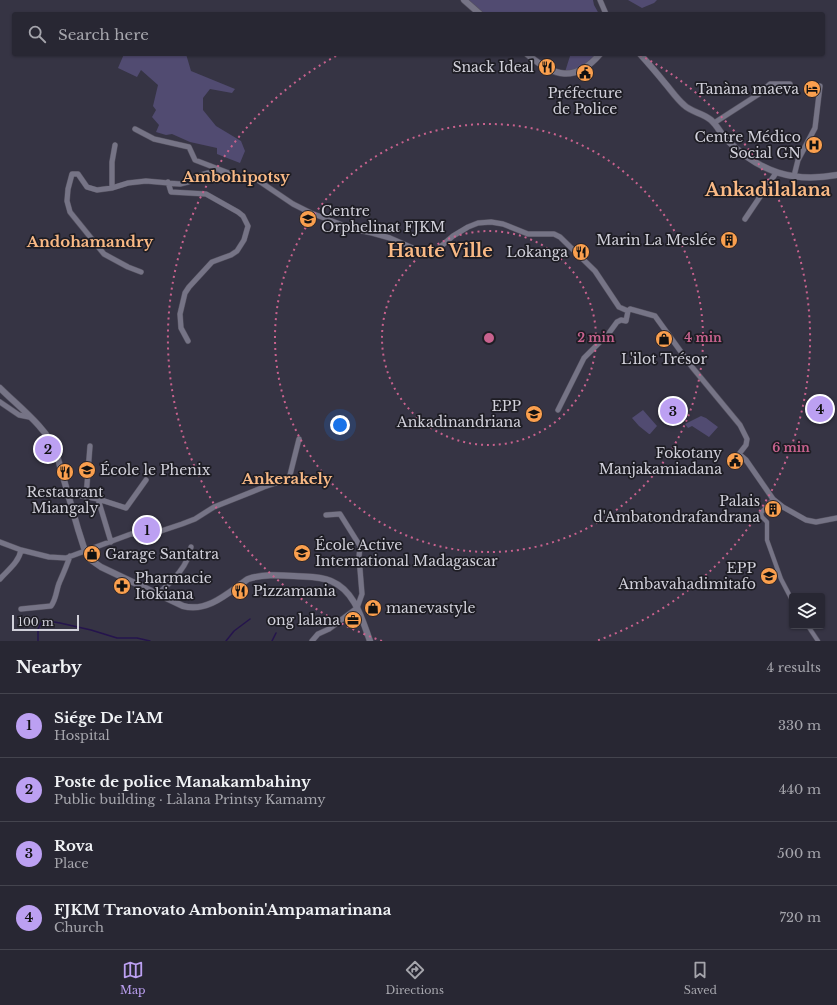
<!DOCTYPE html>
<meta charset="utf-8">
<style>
:root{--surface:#282733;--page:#34333f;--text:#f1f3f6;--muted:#a5a5ac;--line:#44444e;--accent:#bca0f2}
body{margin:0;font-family:"Libre Baskerville",serif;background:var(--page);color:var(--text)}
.controls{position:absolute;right:12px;bottom:12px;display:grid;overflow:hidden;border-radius:4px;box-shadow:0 1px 3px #0004}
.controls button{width:36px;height:36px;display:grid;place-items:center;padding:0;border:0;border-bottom:1px solid var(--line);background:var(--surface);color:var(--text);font:20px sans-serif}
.scale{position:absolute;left:12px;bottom:10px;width:67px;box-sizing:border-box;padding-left:4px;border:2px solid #d1d0da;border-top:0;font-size:11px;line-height:14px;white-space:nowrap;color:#d1d0da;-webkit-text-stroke:3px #1e1d24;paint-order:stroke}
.you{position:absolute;left:340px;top:425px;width:14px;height:14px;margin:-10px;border:3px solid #fff;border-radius:50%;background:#1a73e8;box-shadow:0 0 0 6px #1a73e833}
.badge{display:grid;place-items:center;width:26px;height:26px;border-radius:50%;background:var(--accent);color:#111;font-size:13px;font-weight:700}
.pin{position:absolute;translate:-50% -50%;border:2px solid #fff;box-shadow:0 1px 4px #0006}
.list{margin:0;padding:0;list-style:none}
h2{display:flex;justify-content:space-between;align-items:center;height:52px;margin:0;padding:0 16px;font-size:17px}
h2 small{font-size:13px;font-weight:400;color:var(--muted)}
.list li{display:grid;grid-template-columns:26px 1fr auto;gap:12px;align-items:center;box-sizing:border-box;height:64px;padding:0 16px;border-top:1px solid var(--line)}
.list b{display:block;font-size:15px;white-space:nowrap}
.list p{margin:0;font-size:13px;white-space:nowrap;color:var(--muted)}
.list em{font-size:13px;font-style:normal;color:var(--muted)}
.icon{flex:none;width:22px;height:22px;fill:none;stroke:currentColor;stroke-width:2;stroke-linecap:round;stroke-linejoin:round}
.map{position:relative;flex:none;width:837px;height:641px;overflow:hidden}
.search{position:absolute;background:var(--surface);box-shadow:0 1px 3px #0004;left:12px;right:12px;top:12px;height:44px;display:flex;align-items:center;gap:10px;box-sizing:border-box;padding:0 14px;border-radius:4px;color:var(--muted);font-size:15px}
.sheet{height:308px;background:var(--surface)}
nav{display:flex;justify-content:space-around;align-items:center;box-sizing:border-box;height:56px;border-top:1px solid var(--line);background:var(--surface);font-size:11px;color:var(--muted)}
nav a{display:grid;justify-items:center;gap:2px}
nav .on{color:var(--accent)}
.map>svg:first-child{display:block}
.green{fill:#514b71}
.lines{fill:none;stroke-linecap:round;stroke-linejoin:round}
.stream{stroke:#25144d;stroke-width:1.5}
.pedestrian-casing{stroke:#54515f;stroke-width:5}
.minor-casing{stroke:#54515f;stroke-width:6}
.tertiary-casing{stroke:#54515f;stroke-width:7}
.pedestrian{stroke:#767486;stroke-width:4}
.minor{stroke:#767486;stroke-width:5}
.tertiary{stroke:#767486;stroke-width:6}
.ring{fill:none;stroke:#c8628e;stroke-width:2;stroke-dasharray:2 4}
.labels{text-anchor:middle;stroke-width:3.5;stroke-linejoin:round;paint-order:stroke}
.poi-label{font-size:14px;fill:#d1d0da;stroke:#1e1d24;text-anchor:end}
.neighbourhood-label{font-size:15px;font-weight:bold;fill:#f9b985;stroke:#1e1d24}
.district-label{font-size:18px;font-weight:bold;fill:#f9b985;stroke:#1e1d24}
.centre{fill:#c8628e;stroke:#1e1d24;stroke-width:2}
.ring-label{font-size:12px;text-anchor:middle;font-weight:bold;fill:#c8628e;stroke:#1e1d24;stroke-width:3.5;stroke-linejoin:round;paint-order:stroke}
</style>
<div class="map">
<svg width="837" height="641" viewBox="0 0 837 641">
<rect width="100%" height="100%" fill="#363444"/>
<path class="green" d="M467 0H593L594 5 599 14H527L518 12 516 14H484Z
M628 0H657L654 3 642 8Z
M124 54H186L191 71 235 89 232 93 210 89 203 98V110L216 126 241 141 245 151 240 163 217 154V148L190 142 172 134 166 135 156 132 159 125 152 117 156 110 153 106 158 85 141 70 137 77 118 68Z
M566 54H596C586 65 581 70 565 72L570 56Z
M643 410 657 426 650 434H649L639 426 632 418Z
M701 416 706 418 718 427 709 437 692 426 688 428 685 424Z"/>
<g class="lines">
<path class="stream" d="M38 641V629L41 623 48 621 60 623 91 630 117 638H137L150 641
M226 641 234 631 250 619
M272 641 276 633"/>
<g class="pedestrian-casing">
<path id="pedestrian" d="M773 499 761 513 762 517 767 522V540L781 579 792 600
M808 626 818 641"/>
</g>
<g class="minor-casing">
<path id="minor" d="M600 0 606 14
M714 123 759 94 770 84H790
M135 129 154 139 189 147 195 160 234 175
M794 176 798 160 815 128 820 86
M168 182 171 192 206 194 238 212 243 216 248 226 244 240 237 251 231 255 212 262 189 287 185 293 180 314 181 328 188 341
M112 188V162L115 145
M745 219 776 173
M141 272 128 267 104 254 70 212 67 201 68 189 72 174H78L87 187 97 190 112 188 128 183 146 181 180 184 188 182 201 175 208 173 256 179 293 204 311 213 353 229 372 233 390 238 422 252H433L439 248 453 236 468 227 478 223 491 222 503 224 528 234H554L560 237 595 271 619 307 628 311 630 309 655 316 692 367 740 425 747 439 746 445 739 454 746 460 773 499 783 507 806 520 816 522 837 518
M0 402 19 415 29 417
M558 410 584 358 609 333 617 322 621 320 626 321 628 311
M67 493 98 499
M86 497 90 446
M0 542 21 550C19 562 8 570 0 579
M111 542 98 499 126 508 146 480
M21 550 49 557 66 558 131 534 155 533 182 524 195 519 214 507 264 487 285 480 290 475 299 439
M158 594C172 581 188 567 191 547
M21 609 51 606C57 598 56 589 60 581 64 572 67 565 70 556
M312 641 318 634 329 629 357 608 362 594 359 557 360 546 340 514 326 515"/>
</g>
<g class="tertiary-casing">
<path id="tertiary" d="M464 0 480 14
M527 54C554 77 575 83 600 54
M640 54C648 63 656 72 664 82 671 90 676 98 684 105 691 112 703 113 711 120 718 126 721 135 728 141 760 172 793 183 837 175
M0 388C18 406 48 429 56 452L78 529 85 551 91 560 101 567 183 606C208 613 229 592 248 579 262 574 279 575 294 576 306 577 320 576 331 581 355 591 362 619 370 641"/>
</g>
<use href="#pedestrian" class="pedestrian"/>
<use href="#minor" class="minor"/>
<use href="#tertiary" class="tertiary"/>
</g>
<g class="ring">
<circle cx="489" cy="338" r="107"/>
<circle cx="489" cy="338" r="214"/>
<path d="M382 641A321 321 0 0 1 338 55M640 55A321 321 0 0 1 596 641"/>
</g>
<defs>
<g id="restaurant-disc" transform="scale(0.9)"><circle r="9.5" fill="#fa9f4e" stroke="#1e1d24"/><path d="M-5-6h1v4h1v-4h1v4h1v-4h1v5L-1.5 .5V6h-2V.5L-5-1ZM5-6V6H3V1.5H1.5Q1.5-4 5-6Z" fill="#111"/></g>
<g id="civic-disc" transform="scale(0.9)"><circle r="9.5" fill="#fa9f4e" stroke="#1e1d24"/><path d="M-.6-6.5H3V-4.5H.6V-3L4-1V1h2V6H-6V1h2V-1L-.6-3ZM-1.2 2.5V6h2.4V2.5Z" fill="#111"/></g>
<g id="hotel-disc" transform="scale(0.9)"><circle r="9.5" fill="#fa9f4e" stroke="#1e1d24"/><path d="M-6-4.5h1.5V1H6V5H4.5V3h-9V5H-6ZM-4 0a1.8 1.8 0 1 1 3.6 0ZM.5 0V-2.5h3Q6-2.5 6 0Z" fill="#111"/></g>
<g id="hospital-disc" transform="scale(0.9)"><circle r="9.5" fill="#fa9f4e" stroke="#1e1d24"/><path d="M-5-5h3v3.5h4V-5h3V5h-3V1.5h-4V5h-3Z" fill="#111"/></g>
<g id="school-disc" transform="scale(0.9)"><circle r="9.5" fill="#fa9f4e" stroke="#1e1d24"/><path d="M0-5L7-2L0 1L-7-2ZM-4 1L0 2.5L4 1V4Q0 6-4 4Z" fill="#111"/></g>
<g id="building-disc" transform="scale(0.9)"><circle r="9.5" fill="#fa9f4e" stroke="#1e1d24"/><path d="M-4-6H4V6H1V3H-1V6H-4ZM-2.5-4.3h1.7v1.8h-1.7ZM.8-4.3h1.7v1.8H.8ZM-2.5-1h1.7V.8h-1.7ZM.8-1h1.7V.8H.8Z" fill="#111"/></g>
<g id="shop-disc" transform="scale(0.9)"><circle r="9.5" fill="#fa9f4e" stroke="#1e1d24"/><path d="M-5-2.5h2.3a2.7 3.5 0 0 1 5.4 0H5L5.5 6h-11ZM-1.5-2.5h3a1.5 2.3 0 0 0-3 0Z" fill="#111"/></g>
<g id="pharmacy-disc" transform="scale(0.9)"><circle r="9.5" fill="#fa9f4e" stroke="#1e1d24"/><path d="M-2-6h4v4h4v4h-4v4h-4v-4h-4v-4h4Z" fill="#111"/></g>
<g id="office-disc" transform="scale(0.9)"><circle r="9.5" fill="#fa9f4e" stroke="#1e1d24"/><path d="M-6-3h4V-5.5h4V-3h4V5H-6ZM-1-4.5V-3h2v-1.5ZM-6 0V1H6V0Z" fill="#111"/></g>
</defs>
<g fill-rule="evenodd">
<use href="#restaurant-disc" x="547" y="67"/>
<use href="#civic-disc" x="585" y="73"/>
<use href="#hotel-disc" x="812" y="89"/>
<use href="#hospital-disc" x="814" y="145"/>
<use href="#school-disc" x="308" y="219"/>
<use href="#building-disc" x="729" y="240"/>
<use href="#restaurant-disc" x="581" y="252"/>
<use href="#shop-disc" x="664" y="339"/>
<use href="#school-disc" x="534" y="414"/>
<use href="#civic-disc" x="735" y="461"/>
<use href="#school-disc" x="87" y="470"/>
<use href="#restaurant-disc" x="65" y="472"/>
<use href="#building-disc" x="773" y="509"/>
<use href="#school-disc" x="302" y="553"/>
<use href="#shop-disc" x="92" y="554"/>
<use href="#school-disc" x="769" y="576"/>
<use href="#pharmacy-disc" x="122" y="586"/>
<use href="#restaurant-disc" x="240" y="591"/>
<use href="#shop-disc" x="373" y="608"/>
<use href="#office-disc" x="353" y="620"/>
</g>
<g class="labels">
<g class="poi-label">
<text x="534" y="72">Snack Ideal</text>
<text x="799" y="94">Tanàna maeva</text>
<text x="585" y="98" text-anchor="middle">Préfecture<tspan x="585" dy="16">de Police</tspan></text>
<text x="801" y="142">Centre Médico<tspan x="801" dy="16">Social GN</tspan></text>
<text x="321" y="216" text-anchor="start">Centre<tspan x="321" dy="16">Orphelinat FJKM</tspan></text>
<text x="716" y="245">Marin La Meslée</text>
<text x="568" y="257">Lokanga</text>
<text x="664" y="364" text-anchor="middle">L'ilot Trésor</text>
<text x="521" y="411">EPP<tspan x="521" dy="16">Ankadinandriana</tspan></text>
<text x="722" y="458">Fokotany<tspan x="722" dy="16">Manjakamiadana</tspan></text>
<text x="100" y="475" text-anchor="start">École le Phenix</text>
<text x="65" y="497" text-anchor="middle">Restaurant<tspan x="65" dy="16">Miangaly</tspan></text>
<text x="760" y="506">Palais<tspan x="760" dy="16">d'Ambatondrafandrana</tspan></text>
<text x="315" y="550" text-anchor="start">École Active<tspan x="315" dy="16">International Madagascar</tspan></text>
<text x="105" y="559" text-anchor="start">Garage Santatra</text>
<text x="756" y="573">EPP<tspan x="756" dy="16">Ambavahadimitafo</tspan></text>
<text x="135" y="583" text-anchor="start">Pharmacie<tspan x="135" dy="16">Itokiana</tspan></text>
<text x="253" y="596" text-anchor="start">Pizzamania</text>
<text x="386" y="613" text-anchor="start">manevastyle</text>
<text x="340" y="625">ong lalana</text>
</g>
<g class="neighbourhood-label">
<text x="236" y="182">Ambohipotsy</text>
<text x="90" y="247">Andohamandry</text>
<text x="287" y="484">Ankerakely</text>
</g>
<g class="district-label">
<text x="768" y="196">Ankadilalana</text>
<text x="440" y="257">Haute Ville</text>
</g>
</g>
<circle cx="489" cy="338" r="6" class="centre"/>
<g class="ring-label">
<text x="596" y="342">2 min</text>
<text x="703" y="342">4 min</text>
<text x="791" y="452">6 min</text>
</g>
</svg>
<div class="controls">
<button><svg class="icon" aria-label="layers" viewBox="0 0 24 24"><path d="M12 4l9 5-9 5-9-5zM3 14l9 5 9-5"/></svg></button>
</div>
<div class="scale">100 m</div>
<div class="you"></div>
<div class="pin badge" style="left:147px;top:530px">1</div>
<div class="pin badge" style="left:48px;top:449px">2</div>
<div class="pin badge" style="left:673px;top:411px">3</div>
<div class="pin badge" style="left:820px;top:409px">4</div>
<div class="search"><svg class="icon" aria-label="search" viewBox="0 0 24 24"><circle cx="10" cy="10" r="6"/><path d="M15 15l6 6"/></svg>Search here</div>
</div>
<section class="sheet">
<h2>Nearby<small>4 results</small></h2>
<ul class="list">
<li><span class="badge">1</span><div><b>Siége De l'AM</b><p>Hospital</p></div><em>330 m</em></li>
<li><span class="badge">2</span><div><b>Poste de police Manakambahiny</b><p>Public building · Làlana Printsy Kamamy</p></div><em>440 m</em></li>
<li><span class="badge">3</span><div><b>Rova</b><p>Place</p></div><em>500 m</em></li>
<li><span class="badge">4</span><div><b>FJKM Tranovato Ambonin'Ampamarinana</b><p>Church</p></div><em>720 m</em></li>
</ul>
</section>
<nav>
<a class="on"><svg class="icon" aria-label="map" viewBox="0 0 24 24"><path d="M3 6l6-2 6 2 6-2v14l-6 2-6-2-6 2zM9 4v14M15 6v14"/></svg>Map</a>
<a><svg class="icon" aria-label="directions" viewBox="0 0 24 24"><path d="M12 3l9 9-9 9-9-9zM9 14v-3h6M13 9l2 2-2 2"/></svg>Directions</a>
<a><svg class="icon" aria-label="saved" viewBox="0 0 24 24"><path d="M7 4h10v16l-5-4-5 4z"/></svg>Saved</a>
</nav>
